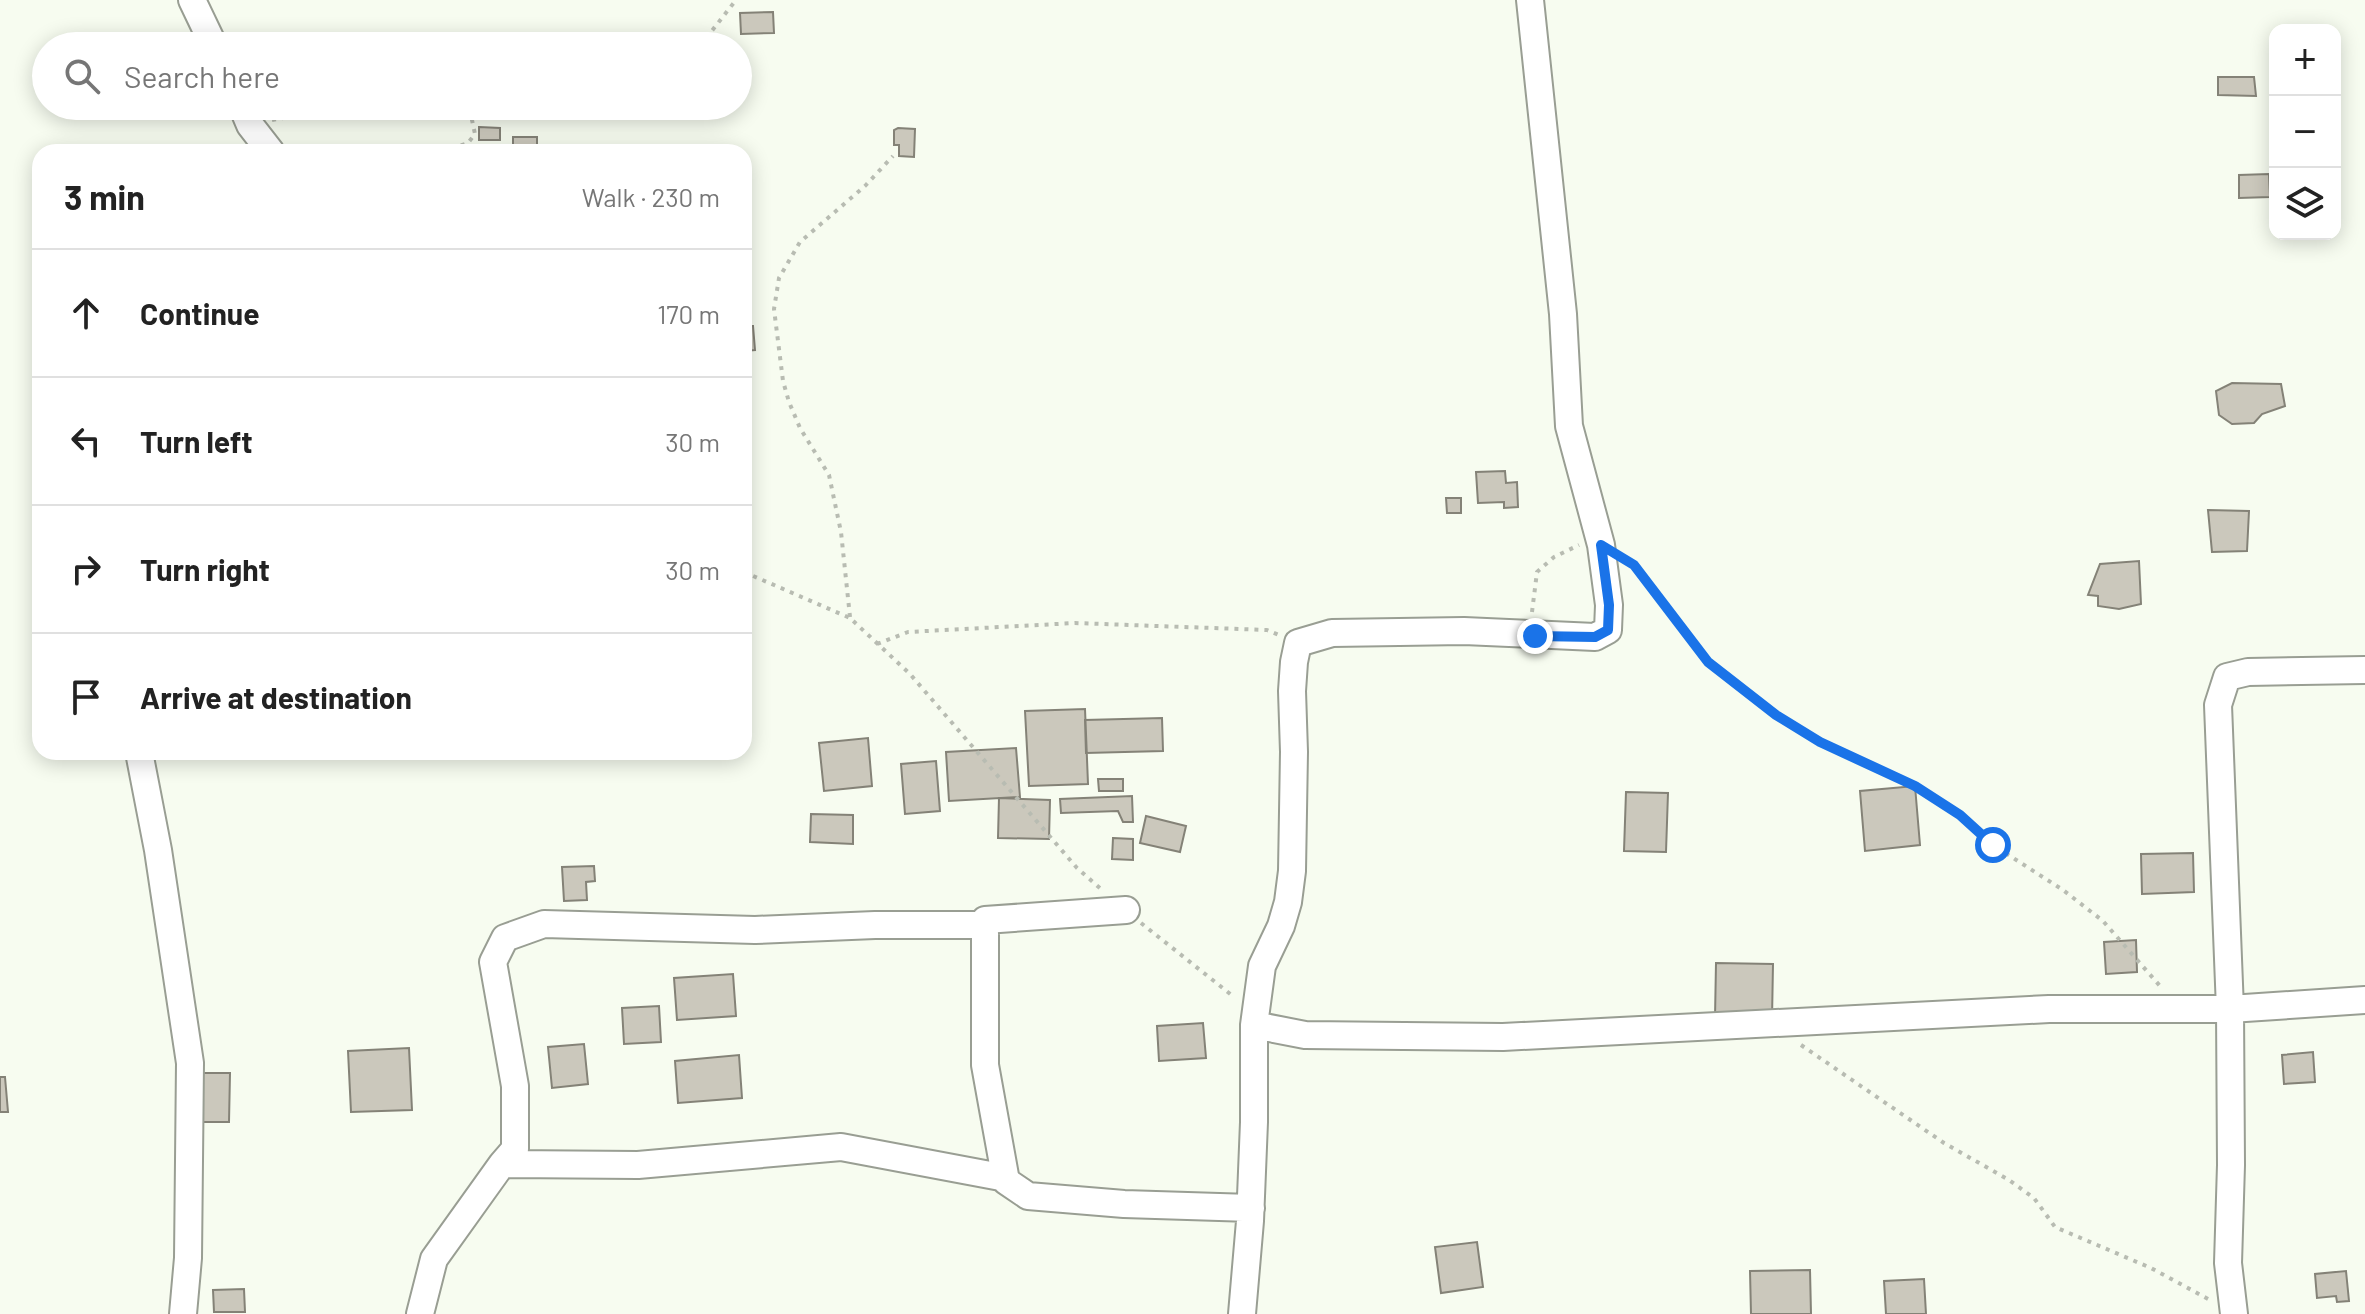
<!DOCTYPE html>
<meta charset="utf-8">
<style>
:root{--surface:#fff;--page:#f2f2f2;--text:#222;--muted:#767676;--line:#e0e0e0}
body{margin:0;font-family:Barlow,sans-serif;background:var(--page);color:var(--text)}
.controls{position:absolute;right:24px;top:24px;display:grid;overflow:hidden;border-radius:16px;box-shadow:0 4px 20px #0003}
.controls button{width:72px;height:72px;display:grid;place-items:center;padding:0;border:0;border-bottom:2px solid var(--line);background:var(--surface);color:var(--text);font:40px sans-serif}
.stop{position:absolute;width:24px;height:24px;margin:-18px;border:6px solid #1a73e8;border-radius:50%;background:#fff}
.stop.end{background:#1a73e8;border-color:#fff;box-shadow:0 2px 8px #0008}
.list{margin:0;padding:0;list-style:none}
h2{display:flex;justify-content:space-between;align-items:center;height:104px;margin:0;padding:0 32px;font-size:34px}
h2 small{font-size:26px;font-weight:400;color:var(--muted)}
.list li{display:grid;grid-template-columns:52px 1fr auto;gap:24px;align-items:center;box-sizing:border-box;height:128px;padding:0 32px;border-top:2px solid var(--line)}
.list b{display:block;font-size:30px;white-space:nowrap}
.list em{font-size:26px;font-style:normal;color:var(--muted)}
.icon{flex:none;width:44px;height:44px;fill:none;stroke:currentColor;stroke-width:2;stroke-linecap:round;stroke-linejoin:round}
.map{position:relative;flex:none;width:2365px;height:1314px;overflow:hidden}
.search{position:absolute;background:var(--surface);box-shadow:0 4px 20px #0003;left:32px;top:32px;width:720px;height:88px;display:flex;align-items:center;gap:20px;box-sizing:border-box;padding:0 28px;border-radius:44px;color:var(--muted);font-size:30px}
.panel{position:absolute;background:var(--surface);box-shadow:0 4px 20px #0003;left:32px;top:144px;width:720px;height:616px;border-radius:24px}
.map>svg:first-child{display:block}
.building{fill:#cbc8bc;stroke:#848277;stroke-width:2}
.lines{fill:none;stroke-linecap:round;stroke-linejoin:round}
.minor-casing{stroke:#999e93;stroke-width:30}
.path{stroke:#b8bcb2;stroke-width:4;stroke-dasharray:4 6;stroke-linecap:butt}
.minor{stroke:#fff;stroke-width:26}
.route{stroke:#1a73e8;stroke-width:10}
</style>
<div class="map">
<svg width="2365" height="1314" viewBox="0 0 2365 1314">
<rect width="100%" height="100%" fill="#f7fcf0"/>
<path class="building" d="M773 12 774 33 741 34 740 13Z
M2218 77H2254L2256 96 2218 95Z
M479 127 500 128V140H479Z
M898 128 915 129 914 157 899 156V145H894V130Z
M513 137H537V151H513Z
M2269 174 2270 197 2239 198V175Z
M744 326H753L755 350 744 351Z
M2232 383 2281 384 2285 406 2262 414 2254 423 2232 424 2219 415 2216 391Z
M1505 471 1506 483 1517 482 1518 507 1504 508V502L1478 503 1476 472Z
M1446 498H1461V513H1447Z
M2208 510 2249 511 2247 551 2212 552Z
M2139 561 2141 604 2119 609 2098 606V596L2088 595 2100 564Z
M1085 709 1088 784 1029 786 1025 711Z
M1162 718 1163 751 1086 753 1085 720Z
M868 738 872 786 824 791 819 743Z
M1016 748 1020 797 949 801 946 752Z
M936 761 940 811 905 814 901 764Z
M1098 779H1123V791H1099Z
M1915 786 1920 845 1865 851 1860 791Z
M1626 792 1668 793 1666 852 1624 851Z
M1132 796 1133 822H1123L1118 811 1061 813 1060 799Z
M999 798 1050 800 1049 839 998 838Z
M811 814 853 815V844L810 842Z
M1146 816 1186 826 1180 852 1140 843Z
M1113 838 1133 839V860L1112 859Z
M2193 853 2194 892 2142 894 2141 854Z
M594 866 595 881 586 882 587 900 564 901 562 867Z
M2136 940 2137 972 2106 974 2104 942Z
M1716 963 1773 964 1772 1019 1715 1018Z
M733 974 736 1016 677 1020 674 978Z
M659 1006 661 1042 624 1044 622 1008Z
M1203 1023 1206 1058 1159 1061 1157 1026Z
M584 1044 588 1084 552 1088 548 1047Z
M409 1048 412 1110 351 1112 348 1051Z
M2313 1052 2315 1082 2284 1084 2282 1055Z
M739 1055 742 1098 678 1103 675 1061Z
M178 1073H230L229 1122H178Z
M0 1077H5L8 1112H0Z
M1477 1242 1483 1287 1441 1293 1435 1247Z
M1810 1270 1811 1314H1751L1750 1271Z
M2346 1271 2349 1301 2337 1302 2336 1296 2317 1298 2315 1274Z
M1924 1279 1926 1314H1886L1884 1281Z
M244 1289 245 1312H214L213 1290Z"/>
<g class="lines">
<g class="minor-casing">
<path id="minor" d="M192 0 214 46
M242 106 250 125 271 152
M139 752 158 850 190 1063 188 1258 183 1314
M1126 910 985 920V1065L1006 1181 1028 1196 1124 1204 1251 1208
M985 925H875L755 930 544 924 505 938 493 962 515 1086V1149L502 1164 638 1165 841 1147 1006 1178
M1254 1025 1305 1035 1503 1037 2049 1009H2230L2365 1000
M420 1314 434 1259 502 1164
M1242 1314 1250 1221 1254 1122V1025L1262 966 1281 926 1288 902 1292 871 1294 752 1292 691 1294 662 1298 643 1332 633 1399 632 1464 631 1595 637 1608 630 1609 605 1601 545 1569 426 1563 314 1530 0
M2234 1314 2228 1263 2231 1165 2230 1009 2218 705 2227 677 2248 672 2365 670"/>
</g>
<path class="path" d="M700 46 736 0
M272 120 354 106
M442 152 468 143 475 134 469 106
M1624 558 1634 565 1708 662 1776 715 1820 742 1915 786 1960 815 1993 845 2063 890 2103 921 2160 986
M744 572 850 618 910 674 1077 868 1101 889
M1532 612 1537 572 1554 557 1579 545
M850 617 841 532 829 475 800 428 789 402 783 381 774 309 779 278 800 242 865 186 893 156
M877 644 908 632 1075 623 1267 630 1279 635
M1141 923 1234 997
M1801 1045 1944 1143 2009 1180 2034 1198 2055 1227 2151 1268 2210 1300"/>
<use href="#minor" class="minor"/>
</g>
<g class="lines">
<path class="route" d="M1535 636 1595 637 1608 630 1609 605 1601 545 1634 565 1708 662 1776 715 1820 742 1915 786 1960 815 1993 845"/>
</g>
</svg>
<div class="controls">
<button>+</button>
<button>−</button>
<button><svg class="icon" aria-label="layers" viewBox="0 0 24 24"><path d="M12 4l9 5-9 5-9-5zM3 14l9 5 9-5"/></svg></button>
</div>
<div class="stop" style="left:1993px;top:845px"></div>
<div class="stop end" style="left:1535px;top:636px"></div>
<div class="search"><svg class="icon" aria-label="search" viewBox="0 0 24 24"><circle cx="10" cy="10" r="6"/><path d="M15 15l6 6"/></svg>Search here</div>
<section class="panel">
<h2>3 min<small>Walk · 230 m</small></h2>
<ul class="list">
<li><svg class="icon" aria-label="ahead" viewBox="0 0 24 24"><path d="M12 20V5M6 11l6-6 6 6"/></svg><div><b>Continue</b></div><em>170 m</em></li>
<li><svg class="icon" aria-label="left" viewBox="0 0 24 24"><path d="M17 20v-9H6M10 6l-5 5 5 5"/></svg><div><b>Turn left</b></div><em>30 m</em></li>
<li><svg class="icon" aria-label="right" viewBox="0 0 24 24"><path d="M7 20v-9h11M14 6l5 5-5 5"/></svg><div><b>Turn right</b></div><em>30 m</em></li>
<li><svg class="icon" aria-label="arrive" viewBox="0 0 24 24"><path d="M6 21V4h12l-3 4 3 4H6"/></svg><div><b>Arrive at destination</b></div></li>
</ul>
</section>
</div>
